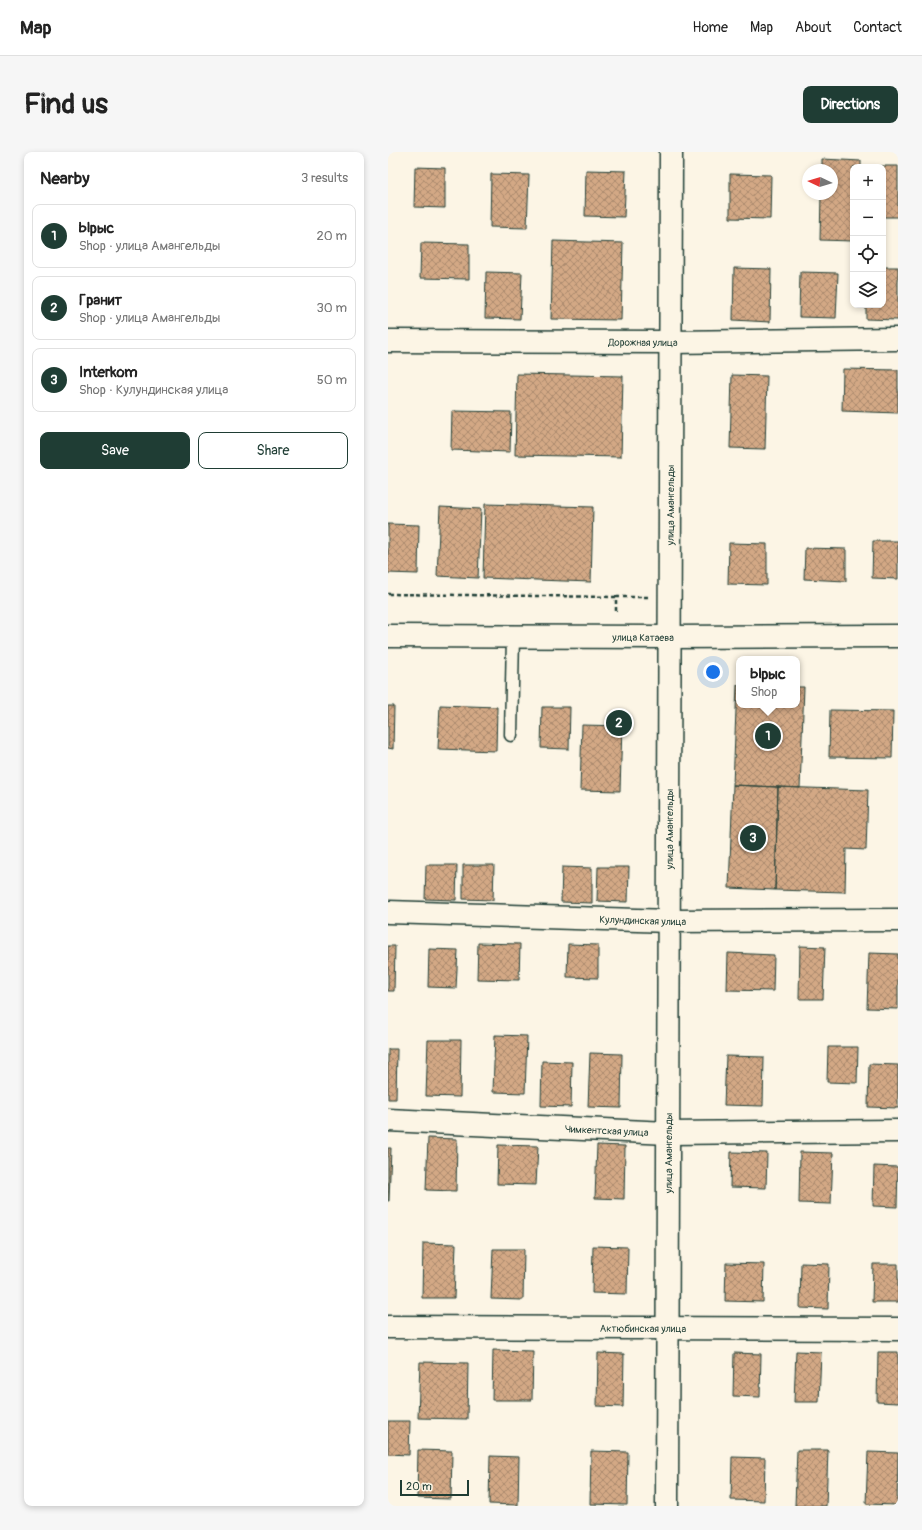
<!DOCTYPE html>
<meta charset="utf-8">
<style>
:root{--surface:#fff;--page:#f6f6f6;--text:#222;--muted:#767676;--line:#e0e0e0;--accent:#1f3d34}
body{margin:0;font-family:Pangolin,sans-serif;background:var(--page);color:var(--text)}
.controls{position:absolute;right:12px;top:12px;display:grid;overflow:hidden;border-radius:8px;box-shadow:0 2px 6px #0003}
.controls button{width:36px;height:36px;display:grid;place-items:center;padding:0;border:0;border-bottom:1px solid var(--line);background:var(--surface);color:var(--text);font:20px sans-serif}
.compass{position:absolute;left:414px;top:12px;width:36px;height:36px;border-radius:50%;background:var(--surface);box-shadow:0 2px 6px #0003;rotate:274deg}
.scale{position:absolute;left:12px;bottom:10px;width:69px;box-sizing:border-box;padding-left:4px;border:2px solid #1f3d34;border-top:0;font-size:11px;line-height:14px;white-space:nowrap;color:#1f3d34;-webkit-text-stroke:3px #fcf5e5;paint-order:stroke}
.you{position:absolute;left:325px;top:520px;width:14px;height:14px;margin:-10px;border:3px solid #fff;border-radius:50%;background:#1a73e8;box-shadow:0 0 0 6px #1a73e833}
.badge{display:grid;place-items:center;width:26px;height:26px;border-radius:50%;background:var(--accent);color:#fff;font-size:13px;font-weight:700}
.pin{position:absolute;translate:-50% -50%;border:2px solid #fff;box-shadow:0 1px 4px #0006}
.popup{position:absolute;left:348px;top:504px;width:64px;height:52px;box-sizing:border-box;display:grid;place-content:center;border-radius:8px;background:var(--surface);filter:drop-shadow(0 1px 3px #0005);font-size:13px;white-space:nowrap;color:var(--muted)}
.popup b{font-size:15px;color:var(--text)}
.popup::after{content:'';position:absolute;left:50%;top:100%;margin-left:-8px;border:8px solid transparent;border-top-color:var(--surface)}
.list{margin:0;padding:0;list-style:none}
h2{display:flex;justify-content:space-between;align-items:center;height:52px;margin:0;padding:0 16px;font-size:17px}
h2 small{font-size:13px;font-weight:400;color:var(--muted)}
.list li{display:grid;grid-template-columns:26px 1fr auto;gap:12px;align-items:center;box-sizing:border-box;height:64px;margin:0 8px 8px;padding:0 8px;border:1px solid var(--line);border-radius:8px}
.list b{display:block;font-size:15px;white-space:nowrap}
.list p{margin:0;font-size:13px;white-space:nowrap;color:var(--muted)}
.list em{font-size:13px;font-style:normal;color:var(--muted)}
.actions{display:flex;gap:8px;padding:12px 16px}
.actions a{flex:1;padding:9px 0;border:1px solid var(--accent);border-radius:8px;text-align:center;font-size:14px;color:var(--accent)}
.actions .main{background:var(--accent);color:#fff}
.icon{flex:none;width:22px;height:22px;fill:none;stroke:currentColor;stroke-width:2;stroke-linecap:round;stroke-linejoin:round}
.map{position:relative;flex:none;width:510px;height:1354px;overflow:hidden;border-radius:8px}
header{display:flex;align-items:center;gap:24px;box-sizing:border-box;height:56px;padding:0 20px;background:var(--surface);border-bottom:1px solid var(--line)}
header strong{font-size:19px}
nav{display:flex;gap:22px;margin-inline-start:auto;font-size:14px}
.intro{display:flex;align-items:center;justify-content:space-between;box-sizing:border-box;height:96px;padding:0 24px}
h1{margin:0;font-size:28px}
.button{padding:10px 18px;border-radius:8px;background:var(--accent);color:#fff;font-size:14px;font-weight:700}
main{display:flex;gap:24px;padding:0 24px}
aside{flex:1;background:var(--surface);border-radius:8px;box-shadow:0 2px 6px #0003}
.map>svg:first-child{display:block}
.building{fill:url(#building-cross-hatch);stroke:#1f3d34}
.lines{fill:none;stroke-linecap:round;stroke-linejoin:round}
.service-casing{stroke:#1f3d34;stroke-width:15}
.minor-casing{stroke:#1f3d34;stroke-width:25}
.tertiary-casing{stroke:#1f3d34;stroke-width:25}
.secondary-casing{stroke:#1f3d34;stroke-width:25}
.path{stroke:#1f3d34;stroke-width:2.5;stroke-dasharray:4 3;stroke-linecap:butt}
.service{stroke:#fcf5e5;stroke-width:12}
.minor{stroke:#fcf5e5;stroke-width:22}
.tertiary{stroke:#fcf5e5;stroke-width:22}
.secondary{stroke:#fcf5e5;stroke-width:22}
.labels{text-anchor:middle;stroke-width:3.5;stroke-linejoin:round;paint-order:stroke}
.street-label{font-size:10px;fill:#1f3d34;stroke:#fcf5e5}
</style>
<header>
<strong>Map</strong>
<nav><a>Home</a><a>Map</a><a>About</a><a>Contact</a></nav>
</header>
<div class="intro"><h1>Find us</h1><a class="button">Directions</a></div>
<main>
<aside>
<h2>Nearby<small>3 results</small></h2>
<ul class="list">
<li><span class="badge">1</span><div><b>Ырыс</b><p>Shop · улица Амангельды</p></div><em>20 m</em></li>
<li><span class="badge">2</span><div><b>Гранит</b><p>Shop · улица Амангельды</p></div><em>30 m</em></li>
<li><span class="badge">3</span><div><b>Interkom</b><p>Shop · Кулундинская улица</p></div><em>50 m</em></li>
</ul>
<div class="actions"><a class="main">Save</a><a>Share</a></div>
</aside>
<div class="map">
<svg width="510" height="1354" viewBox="0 0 510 1354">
<defs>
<pattern id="building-cross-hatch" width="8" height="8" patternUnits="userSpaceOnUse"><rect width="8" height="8" fill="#d3a885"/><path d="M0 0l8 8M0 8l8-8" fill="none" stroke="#ab8a6e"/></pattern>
</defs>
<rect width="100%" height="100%" fill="#fcf5e5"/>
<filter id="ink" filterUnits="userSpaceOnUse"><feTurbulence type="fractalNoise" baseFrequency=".025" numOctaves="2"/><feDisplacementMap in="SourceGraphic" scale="8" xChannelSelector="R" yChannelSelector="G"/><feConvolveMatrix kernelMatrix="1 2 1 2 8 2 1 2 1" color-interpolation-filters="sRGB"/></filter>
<g filter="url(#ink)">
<path class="building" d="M434 7 473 9V15H465V89L432 88 433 42H444V18H434Z
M481 14H510V65H495V15H481Z
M27 15 57 16V56L26 55Z
M198 18 238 19 236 65 197 64Z
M103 22 141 23 139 76 102 75Z
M342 22 383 23 382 67 342 66Z
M165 89 235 91 233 168 163 167Z
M33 91 81 92V127L32 126Z
M495 115H510V168L478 167V153H495Z
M346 116 383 117 382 170 345 168Z
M98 120 134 121 132 167 97 166Z
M412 120 450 121 448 166 411 165Z
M455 217 510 218V261L454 259Z
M129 222 235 224 233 305 127 303Z
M344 223 379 224 377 297 342 296Z
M64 259 123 260 122 300 63 298Z
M97 352 205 355 203 430 95 426Z
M52 355 93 357 90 426 49 424Z
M0 372 31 373 30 422 0 421Z
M485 389H510V427L484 426Z
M341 391 379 392V433L340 432Z
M417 396 458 397V429L416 427Z
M349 533H351V553H409V535H416L412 636 345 633Z
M52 553 109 555 108 599 50 597Z
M0 554H6L5 597 0 596Z
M154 555H182L181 597 153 596Z
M442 558 505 559 504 606 441 605Z
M194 573 234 574 232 639 192 638Z
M345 633 390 635 387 738 341 736Z
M390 635 480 638 478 698 458 697 457 740 387 738Z
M38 713H69L68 748 37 747Z
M75 713H106L105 748 75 747Z
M174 715 204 716V751L173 750Z
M210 715H241L240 750 209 749Z
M90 791 132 792 131 828 89 827Z
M180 792 210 793V826L179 825Z
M0 794H7L6 839H0Z
M412 794 437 795 435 847H411Z
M41 797 70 798 68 836 40 835Z
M340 801 386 803 385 839 339 838Z
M481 801 510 802V857L479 856Z
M107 883 139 884 137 941 105 940Z
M40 888H73L72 945 38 944Z
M440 895H470L469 931 439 930Z
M0 897H9L8 947H0Z
M202 901 234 902 233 956 200 955Z
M338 904 376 905 375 954 336 953Z
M154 909 184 910 183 955 153 954Z
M481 912 510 913V956L480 955Z
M40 986 69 987 68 1039 38 1038Z
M110 993 150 994 148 1033 109 1032Z
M209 993 237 994 236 1047 207 1046Z
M0 996H3L1 1049H0Z
M343 1000 379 1001 378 1036 342 1035Z
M412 1000 445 1001 443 1052 411 1051Z
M486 1014 510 1015 509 1055 485 1054Z
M35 1091 68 1092 66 1146H34Z
M205 1094 240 1095 239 1142 204 1141Z
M105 1097H136L135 1148 103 1147Z
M338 1111 376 1112 375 1150 337 1149Z
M413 1111 441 1112 440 1157 412 1156Z
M485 1112H510V1150H484Z
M105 1198 145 1199 144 1248H104Z
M408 1199 433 1200 431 1250H406Z
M490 1200H510V1251L489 1250Z
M210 1201 236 1202 235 1255 209 1254Z
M346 1201 373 1202 372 1245 345 1244Z
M32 1210 80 1211 79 1267 30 1266Z
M0 1269H22L21 1303 0 1302Z
M30 1298 64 1299 63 1347 29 1346Z
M409 1298H440L438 1354H407Z
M203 1299 240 1300 239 1353 202 1352Z
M480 1300 510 1301 509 1353 478 1352Z
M102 1304 131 1305 130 1353 101 1352Z
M344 1305 377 1306 376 1349 343 1348Z"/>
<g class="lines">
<g class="service-casing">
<path id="service" d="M123 583 125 484"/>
</g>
<g class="minor-casing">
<g id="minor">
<path id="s1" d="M0 189 283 190 510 187"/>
<path id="s2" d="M0 760 281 769 510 768"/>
<path id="s3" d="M0 968 280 981 510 979"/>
<path id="s4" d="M0 1175 510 1177"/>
</g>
</g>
<g class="tertiary-casing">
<g id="tertiary">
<path id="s5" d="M0 484 282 485 510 484"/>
</g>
</g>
<g class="secondary-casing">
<g id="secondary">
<path id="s6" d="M279 1354 283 0"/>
</g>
</g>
<path class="path" d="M0 442 228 445V462
M228 445H260"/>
<use href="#service" class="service"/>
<use href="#minor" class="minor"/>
<use href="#tertiary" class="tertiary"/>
<use href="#secondary" class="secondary"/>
</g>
</g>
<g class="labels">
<g class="street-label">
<text dy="4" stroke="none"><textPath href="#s1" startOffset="255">Дорожная улица</textPath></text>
<text dy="4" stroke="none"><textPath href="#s6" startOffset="1001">улица Амангельды</textPath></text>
<text dy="4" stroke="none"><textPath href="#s5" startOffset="255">улица Катаева</textPath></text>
<text dy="4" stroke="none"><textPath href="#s6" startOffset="677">улица Амангельды</textPath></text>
<text dy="4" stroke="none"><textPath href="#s2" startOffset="255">Кулундинская улица</textPath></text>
<text dy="4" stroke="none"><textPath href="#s3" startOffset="219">Чимкентская улица</textPath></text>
<text dy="4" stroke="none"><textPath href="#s6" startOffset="353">улица Амангельды</textPath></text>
<text dy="4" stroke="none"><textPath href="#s4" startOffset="255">Актюбинская улица</textPath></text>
</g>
</g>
</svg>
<div class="controls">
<button>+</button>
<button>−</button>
<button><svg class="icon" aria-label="locate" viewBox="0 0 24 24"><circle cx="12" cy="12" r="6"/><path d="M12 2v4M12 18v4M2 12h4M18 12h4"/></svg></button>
<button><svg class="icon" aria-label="layers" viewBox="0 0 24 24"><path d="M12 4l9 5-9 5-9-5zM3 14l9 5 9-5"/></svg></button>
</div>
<svg class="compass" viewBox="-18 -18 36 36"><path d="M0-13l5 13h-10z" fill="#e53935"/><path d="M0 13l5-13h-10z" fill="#767676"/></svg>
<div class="scale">20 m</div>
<div class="you"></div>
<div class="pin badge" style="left:380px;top:584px">1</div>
<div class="popup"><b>Ырыс</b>Shop</div>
<div class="pin badge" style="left:231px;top:571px">2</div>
<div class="pin badge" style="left:365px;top:686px">3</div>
</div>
</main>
